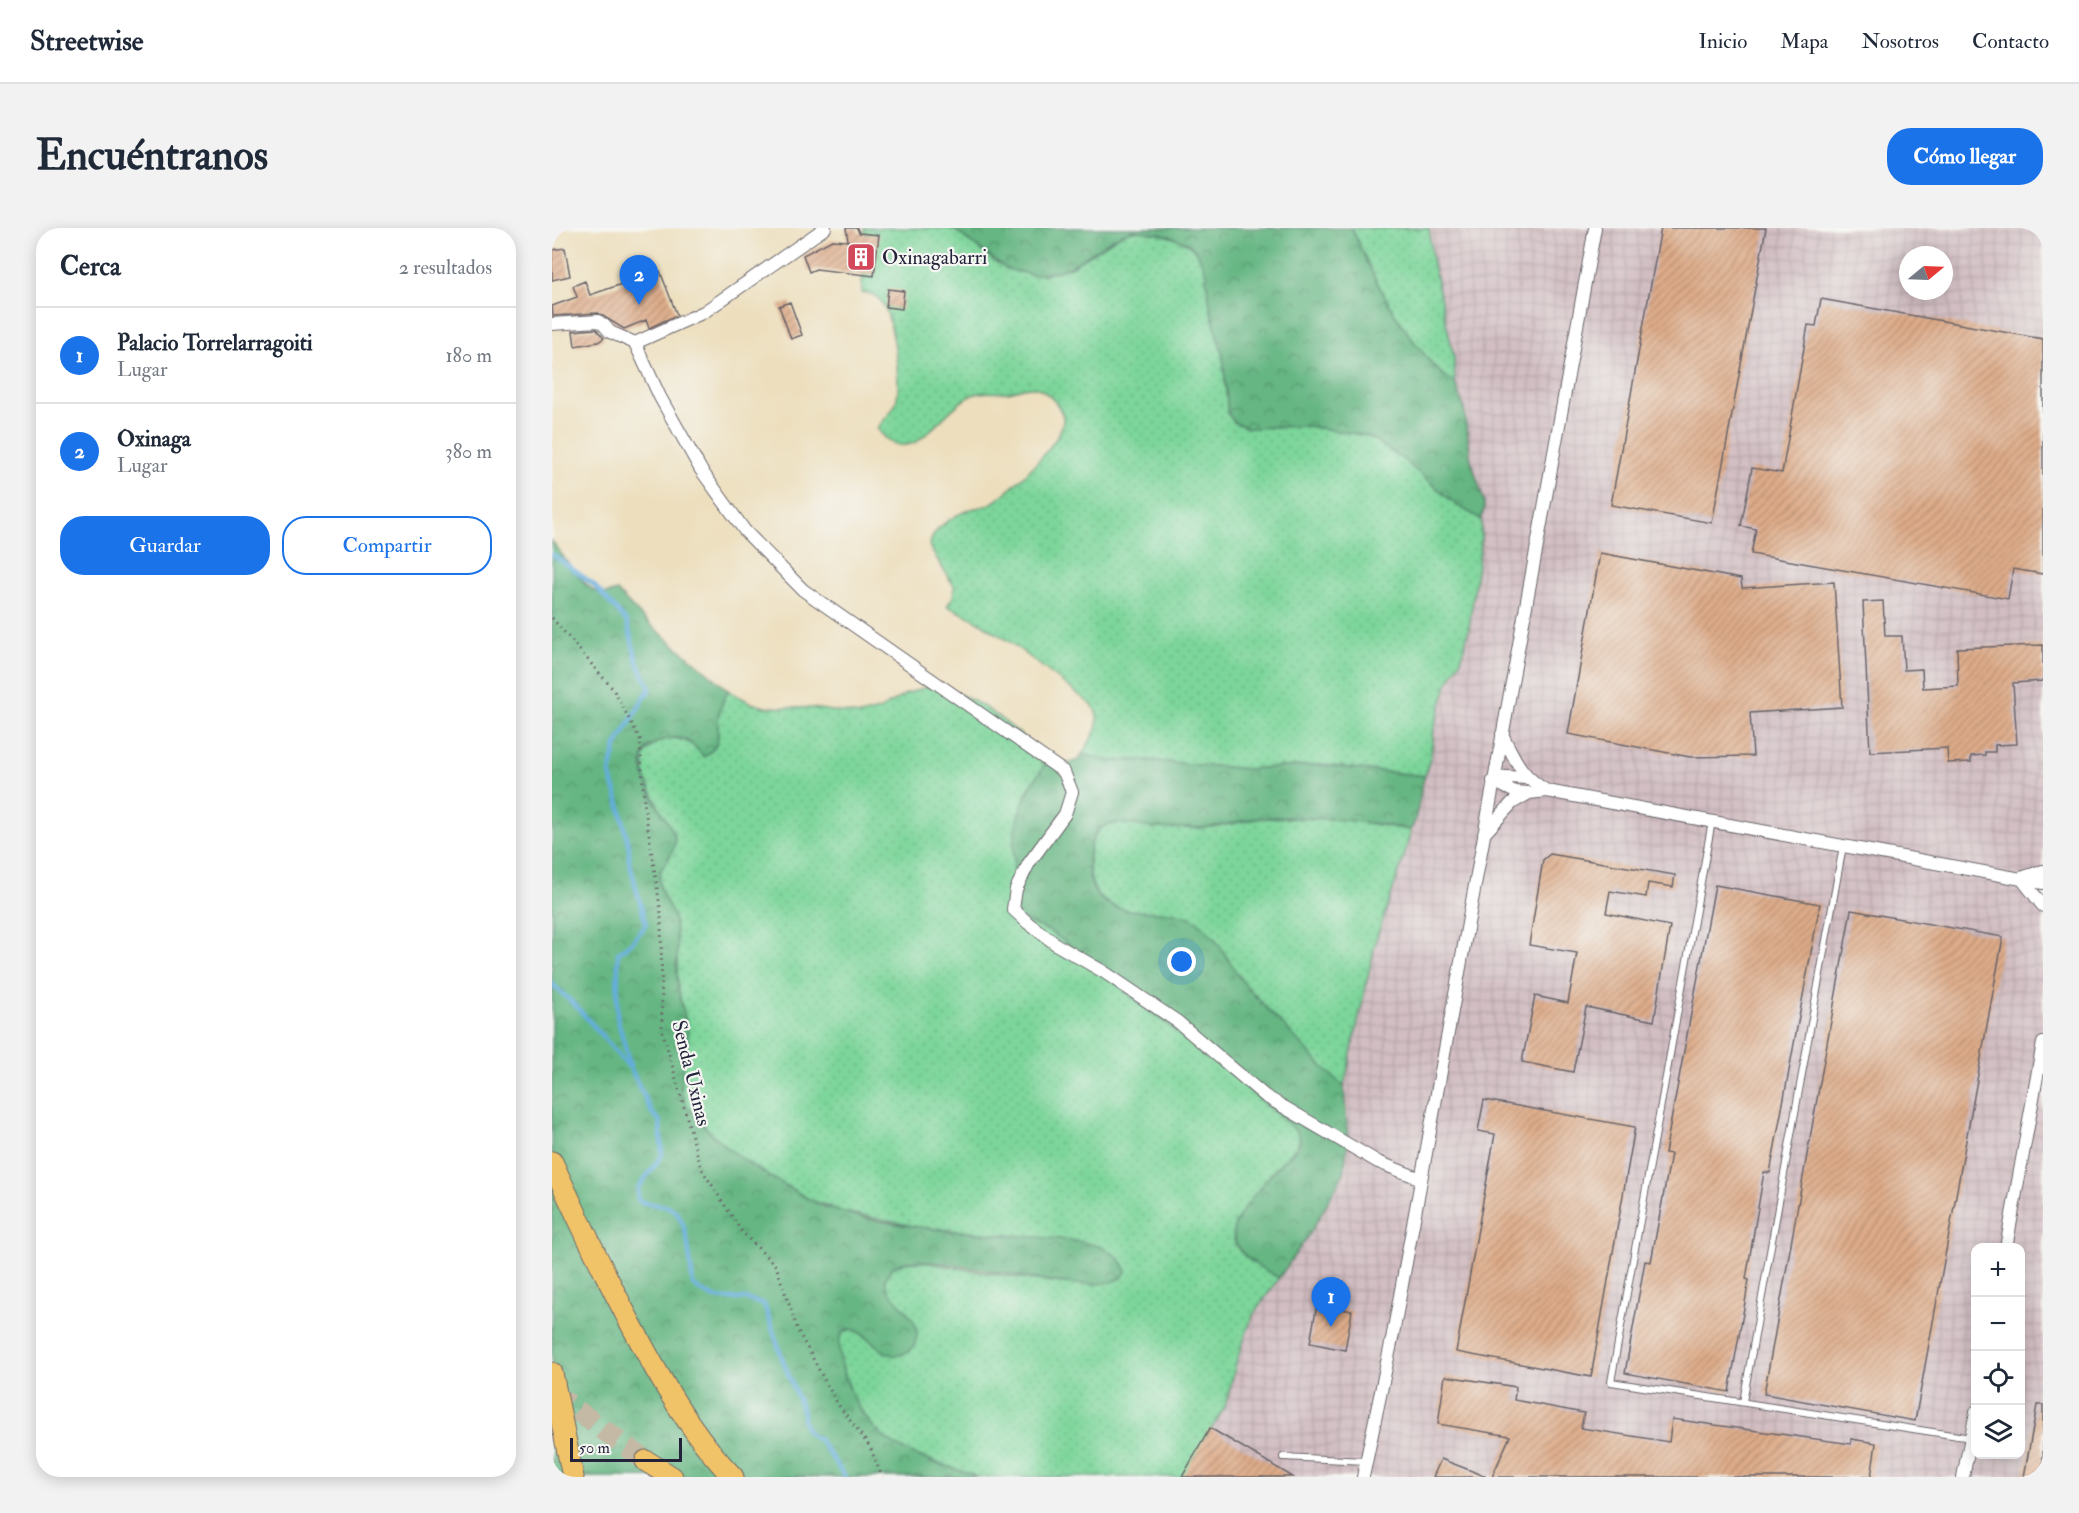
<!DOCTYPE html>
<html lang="es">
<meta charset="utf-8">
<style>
:root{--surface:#fff;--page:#f2f2f3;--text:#1f2937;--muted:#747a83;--line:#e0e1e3;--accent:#1a73e8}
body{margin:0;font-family:"IM FELL Double Pica",serif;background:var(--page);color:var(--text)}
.controls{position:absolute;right:18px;bottom:18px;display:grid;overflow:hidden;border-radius:12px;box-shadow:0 3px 15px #0003}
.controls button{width:54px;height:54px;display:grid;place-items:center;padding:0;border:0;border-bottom:2px solid var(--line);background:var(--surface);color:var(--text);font:30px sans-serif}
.compass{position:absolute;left:1347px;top:18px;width:54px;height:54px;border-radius:50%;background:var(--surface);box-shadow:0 3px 15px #0003;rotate:71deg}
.scale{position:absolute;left:18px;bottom:15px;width:112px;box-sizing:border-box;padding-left:6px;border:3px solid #22223b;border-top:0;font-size:16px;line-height:21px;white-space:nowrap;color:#22223b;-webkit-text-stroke:4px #f6f6f2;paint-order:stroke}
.you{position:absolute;left:630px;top:734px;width:21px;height:21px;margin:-15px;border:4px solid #fff;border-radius:50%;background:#1a73e8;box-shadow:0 0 0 9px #1a73e833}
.badge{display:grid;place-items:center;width:39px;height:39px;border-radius:50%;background:var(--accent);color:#fff;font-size:20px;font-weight:700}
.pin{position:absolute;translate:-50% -50px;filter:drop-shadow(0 2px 3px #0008)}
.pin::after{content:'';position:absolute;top:32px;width:21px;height:18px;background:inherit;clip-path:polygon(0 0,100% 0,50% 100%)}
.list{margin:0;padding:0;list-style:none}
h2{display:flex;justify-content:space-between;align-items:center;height:78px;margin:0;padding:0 24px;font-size:26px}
h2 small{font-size:20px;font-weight:400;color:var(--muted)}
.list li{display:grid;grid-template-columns:39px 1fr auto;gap:18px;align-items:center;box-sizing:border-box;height:96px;padding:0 24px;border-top:2px solid var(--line)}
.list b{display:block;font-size:22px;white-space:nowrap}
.list p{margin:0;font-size:20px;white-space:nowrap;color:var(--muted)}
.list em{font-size:20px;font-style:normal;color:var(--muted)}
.actions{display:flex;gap:12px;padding:18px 24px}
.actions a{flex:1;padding:14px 0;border:2px solid var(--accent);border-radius:24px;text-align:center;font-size:21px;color:var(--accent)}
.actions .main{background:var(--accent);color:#fff}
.icon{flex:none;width:33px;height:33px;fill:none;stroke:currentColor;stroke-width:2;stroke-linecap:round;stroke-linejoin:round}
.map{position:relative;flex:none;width:1491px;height:1249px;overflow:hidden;border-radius:24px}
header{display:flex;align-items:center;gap:36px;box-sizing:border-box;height:84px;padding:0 30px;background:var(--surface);border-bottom:2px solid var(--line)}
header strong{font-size:28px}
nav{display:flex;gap:33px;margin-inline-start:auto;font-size:21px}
.intro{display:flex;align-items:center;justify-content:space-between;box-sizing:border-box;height:144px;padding:0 36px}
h1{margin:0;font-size:42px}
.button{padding:15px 27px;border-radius:24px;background:var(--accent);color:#fff;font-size:21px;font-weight:700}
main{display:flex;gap:36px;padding:0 36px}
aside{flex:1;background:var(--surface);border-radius:24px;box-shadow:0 3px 15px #0003}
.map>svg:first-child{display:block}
.industrial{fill:url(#industrial-grid);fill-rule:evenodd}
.green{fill:url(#green-dots);stroke:#4f7c6a;stroke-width:1.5}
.forest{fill:url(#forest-crowns);stroke:#446c5e;stroke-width:1.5}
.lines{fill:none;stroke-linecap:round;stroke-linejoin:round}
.stream{stroke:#64addb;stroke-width:4.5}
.building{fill:url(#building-hatch)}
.motorway-tunnel{stroke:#c4b9a4;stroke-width:21;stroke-dasharray:21 10;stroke-linecap:butt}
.service-casing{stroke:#696469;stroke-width:8}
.minor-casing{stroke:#696469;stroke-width:14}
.motorway-casing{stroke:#696469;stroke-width:23}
.path{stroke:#696469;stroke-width:3;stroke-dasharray:1.5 4.5;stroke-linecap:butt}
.service{stroke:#fff;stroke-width:6}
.minor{stroke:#fff;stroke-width:12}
.motorway{stroke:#f1c369;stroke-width:21}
.labels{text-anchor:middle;stroke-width:4.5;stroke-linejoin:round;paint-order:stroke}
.poi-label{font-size:20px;fill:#22223b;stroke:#f6f6f2;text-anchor:start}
.street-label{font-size:20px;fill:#22223b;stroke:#f6f6f2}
</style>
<header>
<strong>Streetwise</strong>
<nav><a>Inicio</a><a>Mapa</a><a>Nosotros</a><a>Contacto</a></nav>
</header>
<div class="intro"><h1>Encuéntranos</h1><a class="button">Cómo llegar</a></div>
<main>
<aside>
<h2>Cerca<small>2 resultados</small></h2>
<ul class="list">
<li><span class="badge">1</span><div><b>Palacio Torrelarragoiti</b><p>Lugar</p></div><em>180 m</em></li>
<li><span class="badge">2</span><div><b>Oxinaga</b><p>Lugar</p></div><em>380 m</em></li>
</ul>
<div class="actions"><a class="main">Guardar</a><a>Compartir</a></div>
</aside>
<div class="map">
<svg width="1491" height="1249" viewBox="0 0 1491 1249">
<defs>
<pattern id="industrial-grid" width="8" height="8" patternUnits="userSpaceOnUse" patternTransform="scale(1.5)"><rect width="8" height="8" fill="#d2bec2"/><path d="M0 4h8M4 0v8" fill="none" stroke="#b4a3a8"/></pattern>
<pattern id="green-dots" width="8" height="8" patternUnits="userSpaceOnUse" patternTransform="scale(1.5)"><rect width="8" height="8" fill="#7cd59a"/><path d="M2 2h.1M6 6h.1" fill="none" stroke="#6bb786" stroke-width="1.8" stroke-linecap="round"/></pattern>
<pattern id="forest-crowns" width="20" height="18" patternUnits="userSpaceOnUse" patternTransform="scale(1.5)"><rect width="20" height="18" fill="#65b682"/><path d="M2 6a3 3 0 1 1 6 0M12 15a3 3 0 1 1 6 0" fill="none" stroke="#53946c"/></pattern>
<pattern id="building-hatch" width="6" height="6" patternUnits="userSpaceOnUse" patternTransform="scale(1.5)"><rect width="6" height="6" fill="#deac89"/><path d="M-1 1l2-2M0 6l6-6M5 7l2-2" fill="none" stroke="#b48c71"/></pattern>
</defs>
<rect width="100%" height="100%" fill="#f6f6f2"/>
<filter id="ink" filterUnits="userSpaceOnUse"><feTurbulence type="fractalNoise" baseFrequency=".0167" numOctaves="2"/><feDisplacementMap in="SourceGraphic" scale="12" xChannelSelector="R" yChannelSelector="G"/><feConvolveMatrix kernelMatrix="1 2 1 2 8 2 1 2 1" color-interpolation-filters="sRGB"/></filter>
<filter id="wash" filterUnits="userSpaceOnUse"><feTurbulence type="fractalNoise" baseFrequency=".008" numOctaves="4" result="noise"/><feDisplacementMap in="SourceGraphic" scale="24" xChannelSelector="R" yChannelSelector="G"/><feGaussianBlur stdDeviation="1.35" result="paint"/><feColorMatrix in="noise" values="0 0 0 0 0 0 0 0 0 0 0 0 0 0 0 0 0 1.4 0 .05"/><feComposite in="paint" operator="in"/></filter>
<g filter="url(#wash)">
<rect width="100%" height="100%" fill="#eddfbe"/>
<path class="industrial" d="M877 0H1491V1249H637L652 1213 673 1179 686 1129 701 1087 709 1073 746 1023 792 945 796 912 792 858 811 765 824 712 867 579 868 560 879 527 882 501 920 385 929 315V262L919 232 912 180 903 154 902 129 880 31ZM1356 27H1392V63H1356ZM1424 1020H1468V1226H1424Z"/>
<path class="green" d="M312 0H400L445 35 492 47 520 38 573 4 593 2 630 12 645 24 653 42 659 83 671 128 676 186 683 195 756 198 816 208 852 232 906 278 929 291V315L917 400 909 432 895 457 882 501 879 527 873 548 769 537 695 541 592 532 557 533 530 526C540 510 553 494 540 477L458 414 424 392 395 378 401 369 402 358 378 320C377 301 403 287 419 281 426 279 434 279 440 275 458 264 515 210 511 189 508 176 492 159 479 159 471 159 464 163 456 164 442 166 430 161 416 169 397 181 383 201 364 214 346 222 336 215 325 200 332 192 340 185 344 174 350 155 341 85 327 71 323 67 316 65 310 65Z
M800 0H877L880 31 902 129 903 154C890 149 880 137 872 126 840 88 819 45 800 0Z
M374 459C421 460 463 502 497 531L476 562 465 593 462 614 463 665 483 696 497 703 520 719C562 753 604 789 647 822 665 836 741 890 747 907 750 918 737 926 731 933 719 945 710 959 700 972 694 980 685 989 682 999 675 1024 709 1040 727 1050L701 1087 686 1129 673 1179 652 1213 637 1249H425L353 1223 340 1216 323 1202 301 1170 287 1129V1111L291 1104 301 1101 308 1105 329 1121 345 1127 357 1123 356 1084C349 1077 338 1069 334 1059 326 1037 357 1033 371 1034 407 1039 546 1069 571 1049L572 1037 562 1026 525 1014 367 999 292 984 259 972 222 951 192 934 165 912 137 881 129 863V844L136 805 126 760 122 690 109 663 107 653 109 641 119 627C115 613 113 598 109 584 102 566 85 545 93 525 113 503 135 507 152 529 170 516 165 510 166 490 167 481 172 471 176 462L199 475 213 479 260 480 308 487 327 482 354 466Z
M711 590 788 591 859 602 853 626 824 712 792 858C756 829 725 791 693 756 670 732 645 709 621 686 598 685 568 686 549 670 533 657 531 605 555 597 570 592 589 599 605 600 617 600 630 600 642 600 665 600 688 594 711 590Z"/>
<path class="forest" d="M400 0H800C819 45 840 88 872 126 880 137 890 149 903 154L912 180 919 232 932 273V282L929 291 906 278 852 232 816 208 756 198 697 200 683 195 676 186 671 128 659 83 653 42 645 24 637 16 617 8 581 2 564 9 520 38 507 43 481 47 455 41Z
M0 313C12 329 25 350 41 362 48 367 58 366 65 363 98 401 139 428 176 462 172 471 167 481 166 490 165 511 170 515 152 529 146 522 140 514 131 511 118 507 95 515 91 528 87 543 102 573 110 585 115 594 124 604 123 614 122 629 106 638 107 652 107 667 119 678 122 691 128 715 123 738 126 761 128 777 136 791 136 807 136 845 115 856 145 890 170 920 201 939 234 958 246 965 258 973 271 978 302 989 335 995 367 999 406 1005 445 1006 484 1009 506 1011 532 1012 553 1021 563 1026 572 1033 574 1044 554 1081 385 1021 347 1036 339 1039 335 1045 333 1053 337 1075 374 1088 363 1115 361 1120 358 1122 354 1125 332 1136 321 1107 303 1102 276 1095 291 1144 295 1154 311 1199 337 1219 381 1234 395 1239 411 1242 425 1249H0Z
M530 526 557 533 592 532 695 541 769 537 873 548C866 566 868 585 859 602 822 594 785 590 747 590 735 590 722 588 710 590 688 592 666 600 643 600 630 600 616 601 603 600 587 599 563 590 549 600 534 611 534 644 541 660 558 697 618 674 645 693 666 709 678 737 694 758 708 774 723 789 738 804 756 823 772 842 792 858L796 912 792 945 760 1002 727 1050C711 1041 692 1032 684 1015 681 1009 681 1002 683 997 689 981 716 949 728 936 733 930 743 924 747 916 749 911 747 907 744 903L672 840 596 782 520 719 497 703 457 686C467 662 461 637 462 612 464 581 479 555 497 531H507L515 536 526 532Z"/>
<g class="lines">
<path class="stream" d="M0 326 41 356 75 394 85 433 98 460 64 518 58 545 68 579 77 620V633L94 697 80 714 66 725 65 789 79 841 100 885 108 893 110 927 86 960V972C97 979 111 974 122 982 137 994 138 1038 141 1057 161 1073 169 1071 193 1071 199 1072 206 1075 212 1076L231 1133 251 1184C250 1196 255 1209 267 1211L293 1249
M0 756 25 779 78 840"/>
</g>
<g id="blocks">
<path class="building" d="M294 0H305L307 5 327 7 322 48 264 41 257 44 251 27 280 12 296 13Z
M1109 0H1214L1160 295 1059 277Z
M13 20 18 48 0 52V22Z
M108 43 125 87 97 100 94 92 72 101 46 85 1 88 0 78 25 69 21 58 33 53 38 67Z
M336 61 352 63 350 81 334 79Z
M1269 71 1491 111V346L1461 341 1456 371 1199 326 1204 301 1189 298 1200 240 1230 245 1256 97 1264 98Z
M238 74 250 107 239 111 227 78Z
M44 101 52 110 46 114 23 118 21 103Z
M1048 325 1189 351 1190 360 1282 354 1290 479 1198 485 1201 528 1138 529 1016 506Z
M1331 373 1333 408H1350L1352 442 1370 441 1371 460 1406 458 1405 420 1491 417V453L1461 455 1465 516 1443 517V524H1433V527L1419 528V534L1396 535 1395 520 1318 524 1311 374Z
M998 626 1123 647 1121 659 1096 655 1094 669 1058 663 1054 685 1118 698 1102 793 1034 779 1021 844 970 834 983 768 1016 775 1025 725 977 717 991 632Z
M1163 657 1268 676 1218 945 1212 944 1194 1051 1197 1052 1177 1164 1073 1145 1093 1033 1099 1034 1119 926 1113 925Z
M1299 682 1451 709 1363 1193 1212 1166Z
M932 872 1083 899 1039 1149 904 1124 943 906 926 903Z
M765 1076 800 1083 793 1122 758 1115Z
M893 1148 964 1159 962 1172 1032 1185 1029 1200 1117 1214 1120 1191 1299 1216V1211L1324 1215 1319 1249H940L958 1208 886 1196Z
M1485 1177H1491V1249H1472Z
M658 1200 741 1249H630Z
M889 1231 933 1248V1249H881Z"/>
</g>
</g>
<g filter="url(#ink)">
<use href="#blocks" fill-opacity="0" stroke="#696469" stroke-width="1.5"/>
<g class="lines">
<path class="motorway-tunnel" d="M0 1164 94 1233"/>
<g class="service-casing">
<path id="service" d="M1160 593 1059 1154 1419 1210
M1191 1174 1291 618
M731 1229 814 1233"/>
</g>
<g class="minor-casing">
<path id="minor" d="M0 96 46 93 52 97 58 104 83 115 108 169 149 242 193 303 251 362 512 544 520 564 513 586 477 635 464 661 461 681 476 695 505 717 552 744 626 794 713 868 826 934 869 951
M83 115 152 84 273 0
M950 506C963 532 969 548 995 563
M941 553 963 564 976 565
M941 553 954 549 976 550
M932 606 960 575 977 565 995 563 1491 655
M1491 643 1469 650 1491 678
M1454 1020 1491 815
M811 1249 841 1106 1043 0
M1411 1249 1424 1184"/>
</g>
<g class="motorway-casing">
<path id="motorway" d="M0 934C29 997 59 1061 93 1122 117 1167 145 1212 181 1249
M0 1145 21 1249
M94 1233 120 1249"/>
</g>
<path class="path" d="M0 390 61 461 88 511 92 574 109 685 110 801 149 940 190 1004 224 1038 246 1103 285 1175 318 1219 330 1249"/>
<use href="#service" class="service"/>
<use href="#minor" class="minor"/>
<use href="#motorway" class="motorway"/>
</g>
</g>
<defs>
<g id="building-square" transform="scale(1.5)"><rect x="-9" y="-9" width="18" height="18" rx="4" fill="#d1495b" stroke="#f6f6f2"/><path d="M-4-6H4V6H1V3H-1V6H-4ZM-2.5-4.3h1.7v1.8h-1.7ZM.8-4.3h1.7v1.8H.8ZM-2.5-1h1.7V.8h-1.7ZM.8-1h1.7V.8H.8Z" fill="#fff"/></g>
</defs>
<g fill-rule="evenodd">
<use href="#building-square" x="309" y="29"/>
</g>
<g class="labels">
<g class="poi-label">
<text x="330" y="36">Oxinagabarri</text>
</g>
<g class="street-label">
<text transform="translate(140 845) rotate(76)" y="7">Senda Uxinas</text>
</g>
</g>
</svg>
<div class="controls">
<button>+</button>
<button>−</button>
<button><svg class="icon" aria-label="locate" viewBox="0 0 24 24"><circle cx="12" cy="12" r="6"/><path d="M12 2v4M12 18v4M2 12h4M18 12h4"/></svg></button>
<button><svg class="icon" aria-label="layers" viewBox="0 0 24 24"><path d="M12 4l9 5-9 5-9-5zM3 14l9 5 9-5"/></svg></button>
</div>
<svg class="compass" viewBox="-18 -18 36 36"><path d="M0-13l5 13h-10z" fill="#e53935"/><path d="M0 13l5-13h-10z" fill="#747a83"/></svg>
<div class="scale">50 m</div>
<div class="you"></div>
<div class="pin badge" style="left:779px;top:1099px">1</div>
<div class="pin badge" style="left:87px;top:77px">2</div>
</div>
</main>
